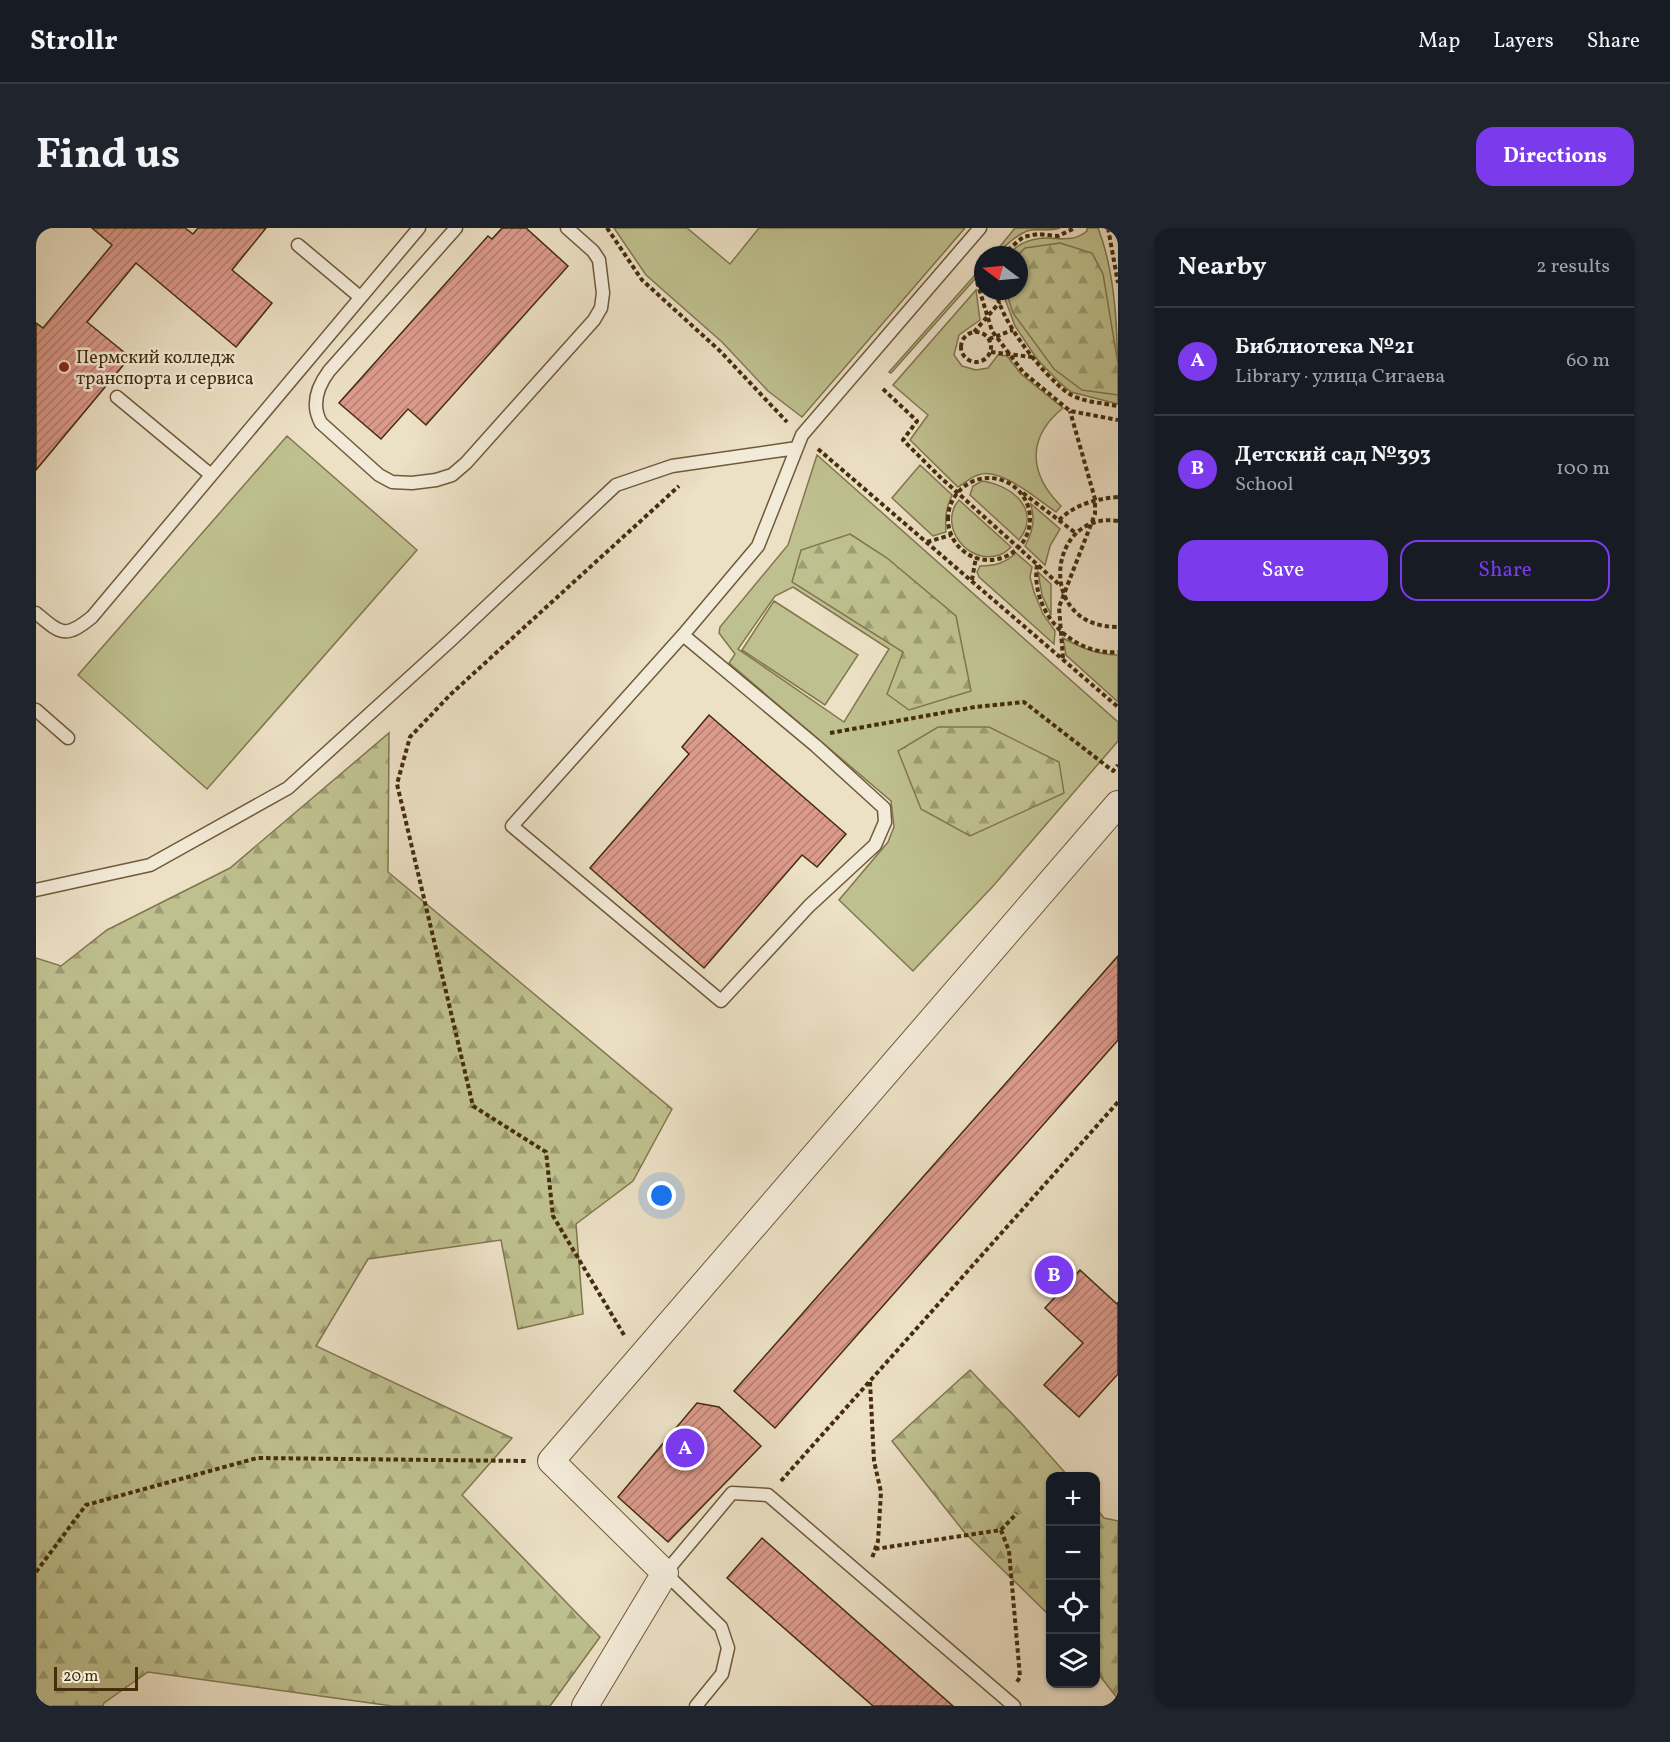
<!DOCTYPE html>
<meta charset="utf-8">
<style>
:root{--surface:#171b24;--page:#20242c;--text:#f1f3f6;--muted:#9ea1a6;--line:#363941;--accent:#7c3aed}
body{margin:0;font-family:Vollkorn,serif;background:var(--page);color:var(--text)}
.controls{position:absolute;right:18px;bottom:18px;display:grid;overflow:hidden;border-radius:12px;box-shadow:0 2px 4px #0004}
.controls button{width:54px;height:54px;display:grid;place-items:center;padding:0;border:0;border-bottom:2px solid var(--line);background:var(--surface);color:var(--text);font:30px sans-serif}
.compass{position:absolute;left:938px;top:18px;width:54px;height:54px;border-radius:50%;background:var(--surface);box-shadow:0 2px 4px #0004;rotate:286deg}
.scale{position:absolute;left:18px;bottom:15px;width:84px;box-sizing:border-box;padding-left:6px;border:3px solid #452d0c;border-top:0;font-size:16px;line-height:21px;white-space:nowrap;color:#452d0c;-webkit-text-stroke:4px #f3ebd9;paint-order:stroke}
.you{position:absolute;left:626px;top:968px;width:21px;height:21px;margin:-15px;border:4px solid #fff;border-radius:50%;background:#1a73e8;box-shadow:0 0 0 9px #1a73e833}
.badge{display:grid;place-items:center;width:39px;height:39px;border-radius:50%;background:var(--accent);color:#fff;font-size:20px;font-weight:700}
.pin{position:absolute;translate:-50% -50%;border:3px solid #fff;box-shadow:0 2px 6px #0006}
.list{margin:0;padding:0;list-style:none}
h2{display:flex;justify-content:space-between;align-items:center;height:78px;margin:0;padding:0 24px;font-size:26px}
h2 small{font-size:20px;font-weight:400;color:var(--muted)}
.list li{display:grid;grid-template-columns:39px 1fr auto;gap:18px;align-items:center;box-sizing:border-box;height:108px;padding:0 24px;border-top:2px solid var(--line)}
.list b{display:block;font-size:22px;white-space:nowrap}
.list p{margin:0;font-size:20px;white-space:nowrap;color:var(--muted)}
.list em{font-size:20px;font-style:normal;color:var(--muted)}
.actions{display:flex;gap:12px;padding:18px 24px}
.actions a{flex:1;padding:14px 0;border:2px solid var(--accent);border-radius:18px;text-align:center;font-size:21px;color:var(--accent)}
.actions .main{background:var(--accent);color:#fff}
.icon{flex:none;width:33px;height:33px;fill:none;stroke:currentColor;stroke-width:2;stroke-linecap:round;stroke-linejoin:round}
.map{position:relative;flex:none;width:1082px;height:1478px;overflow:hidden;border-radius:18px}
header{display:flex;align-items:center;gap:36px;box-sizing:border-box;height:84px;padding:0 30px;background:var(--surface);border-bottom:2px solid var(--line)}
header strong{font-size:28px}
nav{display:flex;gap:33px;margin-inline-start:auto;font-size:21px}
.intro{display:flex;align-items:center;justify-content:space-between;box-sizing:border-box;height:144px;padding:0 36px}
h1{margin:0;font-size:42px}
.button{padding:15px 27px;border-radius:18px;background:var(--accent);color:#fff;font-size:21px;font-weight:700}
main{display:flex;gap:36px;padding:0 36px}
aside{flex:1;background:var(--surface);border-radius:18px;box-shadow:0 2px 4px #0004}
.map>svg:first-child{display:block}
.green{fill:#bfc08f;stroke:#82764e;stroke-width:1.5;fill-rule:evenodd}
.forest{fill:url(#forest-firs);stroke:#82764e;stroke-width:1.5}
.building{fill:url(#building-hatch);stroke:#452d0c;stroke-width:1.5}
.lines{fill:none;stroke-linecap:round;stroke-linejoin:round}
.service-casing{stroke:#6f5a3a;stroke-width:15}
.minor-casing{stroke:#6f5a3a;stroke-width:28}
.path{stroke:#452d0c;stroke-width:4;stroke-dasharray:4.5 3;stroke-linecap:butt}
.service{stroke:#f3ebd9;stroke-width:12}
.minor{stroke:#f3ebd9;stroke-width:26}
.poi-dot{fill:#8f2418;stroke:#f3ebd9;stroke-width:2}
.labels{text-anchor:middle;stroke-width:5;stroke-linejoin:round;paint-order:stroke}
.poi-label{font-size:18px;fill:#452d0c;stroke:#f3ebd9;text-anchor:start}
</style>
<header>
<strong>Strollr</strong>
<nav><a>Map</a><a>Layers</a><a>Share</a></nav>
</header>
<div class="intro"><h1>Find us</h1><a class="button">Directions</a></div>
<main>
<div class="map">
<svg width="1082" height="1478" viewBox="0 0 1082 1478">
<defs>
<pattern id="forest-firs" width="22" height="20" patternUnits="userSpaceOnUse" patternTransform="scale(1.5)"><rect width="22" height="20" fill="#bfc08f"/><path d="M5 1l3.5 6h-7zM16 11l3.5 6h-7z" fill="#9d9c73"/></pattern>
<pattern id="building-hatch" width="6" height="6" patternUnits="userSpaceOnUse" patternTransform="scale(1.5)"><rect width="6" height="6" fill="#dc9a8c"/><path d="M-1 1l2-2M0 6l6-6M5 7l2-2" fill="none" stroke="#b47e71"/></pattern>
</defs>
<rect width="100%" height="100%" fill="#ece0c5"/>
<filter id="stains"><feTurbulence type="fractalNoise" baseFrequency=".00333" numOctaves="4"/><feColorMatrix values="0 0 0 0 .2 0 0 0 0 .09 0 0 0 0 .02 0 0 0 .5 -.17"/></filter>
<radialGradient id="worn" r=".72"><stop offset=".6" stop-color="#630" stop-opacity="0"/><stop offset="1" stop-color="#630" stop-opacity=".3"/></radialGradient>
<path class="green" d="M578 0H651L694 36 723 0H929L766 189 732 163 686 114 610 47Z
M979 0H1024C1013 4 1001 0 991 3 981 7 967 19 960 27H957Z
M1051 0H1062C1082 50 1082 121 1082 176L1035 164 1022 153 1001 131 979 98 966 63H983V27H971C979 19 988 13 1000 11 1017 7 1035 17 1051 3Z
M947 38V42L855 145 853 144Z
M940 62 944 92 923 107 918 127 926 138 940 142 952 140 962 127 971 128 985 146 1027 180C990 210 993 246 1025 278L1020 284C1002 272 964 238 942 247 935 249 929 255 922 259L874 212 892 187 857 157Z
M251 208 381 322 171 561 42 447Z
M781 227 1082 494V513L958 657 877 743 803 672 852 614 858 599 855 573 693 435 699 426 683 405 684 399 752 317ZM757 359 853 421 808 494 702 421 739 368Z
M884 237 916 267C910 280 909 289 910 304L897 308 856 270Z
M946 253C976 257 1006 282 983 312L934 267 937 258Z
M923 272 975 319C972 322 967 326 963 327 932 338 901 297 923 272Z
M994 275 1024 301 1014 318 1009 337 989 318C997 304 1000 290 994 275Z
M980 325 996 339 994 349 998 364 1007 386 1019 403 1018 416 943 349 941 344 944 338C959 338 969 335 980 325Z
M1002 344 1015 356V387L1006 367Z
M738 373 822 427 789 477 706 422Z
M1027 410C1045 420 1062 427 1082 427V474L1030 427Z"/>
<path class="forest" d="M1024 15 1056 25 1067 46 1082 136V167L1046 162 1018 141 977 85 970 63H983L982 27 989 20Z
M814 306 851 330 920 388 935 463 873 482 851 466 867 424 756 354 765 322Z
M902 499H953L1023 534 1028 565 934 608 885 581 862 523Z
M353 505 352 644 636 881 597 953 540 996 547 1086 482 1101 465 1012 332 1031 280 1118 476 1210 426 1267 564 1409 514 1478H356L112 1444 68 1475 67 1478H0V730L25 738 71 702 194 640Z
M934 1142 985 1195 1032 1248H1014V1388L929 1305 856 1213Z
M1060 1280 1068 1290 1082 1293V1471L1060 1443Z"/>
<path class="building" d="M56 0H149L157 6 162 0H230L196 42 236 75 200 119 100 35 51 94 94 129 0 242V95L7 100 76 17Z
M466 0H490L532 38 390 197 372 181 345 211 303 175 452 8 456 11Z
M673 487 810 606 781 639 766 627 668 740 554 640 653 526 646 519Z
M1082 728V812L739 1200 698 1163Z
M1044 1042 1081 1076 1082 1074V1146L1043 1189 1008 1157 1047 1115 1009 1080Z
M661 1175 683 1179 725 1218 632 1314 582 1269Z
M726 1310 917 1478H837L691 1350Z"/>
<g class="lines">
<g class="service-casing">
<path id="service" d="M420 0 293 143C281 159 275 177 285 195L343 247 356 254 376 255 400 252 416 247 430 235 558 92 565 80 567 65 563 32 557 23 531 0
M262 17 324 69
M81 169 175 247
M0 385C25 406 29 411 56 389L383 0
M647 407 780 518 848 580 849 594 839 617 773 678 685 773 476 598 647 407 722 318 766 207 944 0
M0 482 32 510
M0 662 114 637 252 560 415 412 580 257 636 238 761 220
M660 1478 686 1446 692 1420 685 1399 629 1345 696 1265 732 1267 978 1478"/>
</g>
<g class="minor-casing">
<path id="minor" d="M549 1478 629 1345 515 1233 1082 576"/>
</g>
<path class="path" d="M571 0 606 52 684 123 751 194
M1072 0 1082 55
M966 27 987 9 1002 6 1022 8 1039 0
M941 54 956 103 987 144 1034 183 1082 192
M960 63C965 94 1007 147 1032 165 1045 174 1067 175 1082 178
M925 119a15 15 0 1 1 30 0a15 15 0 1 1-30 0Z
M938 104 964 74
M953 111 977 102
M955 124 996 129
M847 161 881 193 867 212 904 249 1025 358
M782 221 1082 479
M912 291a41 41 0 1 1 82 0a41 41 0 1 1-82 0Z
M987 265 1041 306
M1023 292C1040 276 1059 271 1082 269
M1082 293C1011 282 999 400 1082 399
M891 314 915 307
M1001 337C994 383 1035 428 1082 424
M936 352 940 329
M1027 430 1023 379 1059 286V271L1034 183
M794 505 939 479 988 474 1077 543 1082 537
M588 1107 517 988 510 924 437 878 361 556 374 509 415 466 643 258
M834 1154 838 1233 845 1264 842 1313 836 1330
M745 1253 1082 874
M965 1302 981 1285
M839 1321 965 1302 973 1323 984 1449 981 1454
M0 1344 50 1277 221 1230 490 1233"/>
<use href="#service" class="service"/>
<use href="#minor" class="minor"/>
</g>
<circle class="poi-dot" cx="28" cy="139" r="6"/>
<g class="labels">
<g class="poi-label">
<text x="40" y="135">Пермский колледж<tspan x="40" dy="21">транспорта и сервиса</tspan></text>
</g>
</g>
<rect width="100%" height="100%" filter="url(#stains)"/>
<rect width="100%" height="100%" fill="url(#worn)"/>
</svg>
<div class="controls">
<button>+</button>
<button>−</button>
<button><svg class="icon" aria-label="locate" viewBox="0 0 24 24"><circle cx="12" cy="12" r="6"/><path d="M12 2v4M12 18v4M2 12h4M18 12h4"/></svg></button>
<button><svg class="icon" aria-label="layers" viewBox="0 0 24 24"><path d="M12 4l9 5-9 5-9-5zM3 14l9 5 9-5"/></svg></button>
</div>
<svg class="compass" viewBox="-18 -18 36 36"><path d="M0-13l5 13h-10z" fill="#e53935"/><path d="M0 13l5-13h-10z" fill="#9ea1a6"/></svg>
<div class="scale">20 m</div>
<div class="you"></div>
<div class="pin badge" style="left:649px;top:1220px">A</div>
<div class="pin badge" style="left:1018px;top:1047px">B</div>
</div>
<aside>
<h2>Nearby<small>2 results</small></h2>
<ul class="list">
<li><span class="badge">A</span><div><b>Библиотека №21</b><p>Library · улица Сигаева</p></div><em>60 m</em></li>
<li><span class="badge">B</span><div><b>Детский сад №393</b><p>School</p></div><em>100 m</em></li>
</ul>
<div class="actions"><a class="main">Save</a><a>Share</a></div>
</aside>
</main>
